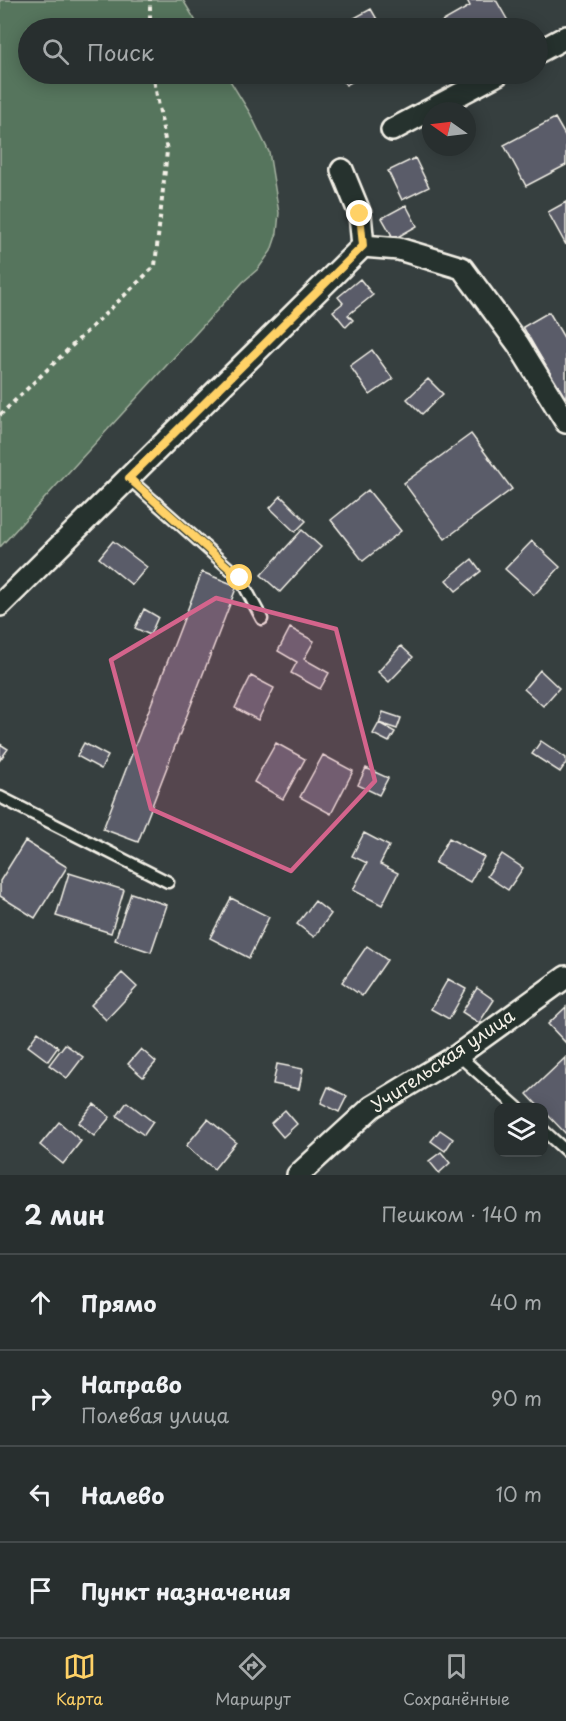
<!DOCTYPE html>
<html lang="ru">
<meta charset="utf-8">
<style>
:root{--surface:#282f2f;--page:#303737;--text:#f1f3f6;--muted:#a5a9aa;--line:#444a4b;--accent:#ffd166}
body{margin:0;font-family:"Playpen Sans",sans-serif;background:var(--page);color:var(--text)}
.controls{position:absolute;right:18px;bottom:18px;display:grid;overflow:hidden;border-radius:12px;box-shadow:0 3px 15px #0003}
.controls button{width:54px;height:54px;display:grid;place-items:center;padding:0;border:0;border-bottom:2px solid var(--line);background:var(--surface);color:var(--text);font:30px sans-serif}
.compass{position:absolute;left:422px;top:102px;width:54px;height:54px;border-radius:50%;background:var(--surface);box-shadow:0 3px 15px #0003;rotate:284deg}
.stop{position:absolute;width:18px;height:18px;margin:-14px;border:4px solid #ffd166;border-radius:50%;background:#fff}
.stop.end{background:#ffd166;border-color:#fff;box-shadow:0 2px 6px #0008}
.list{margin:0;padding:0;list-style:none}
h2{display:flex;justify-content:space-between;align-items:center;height:78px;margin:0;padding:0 24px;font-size:26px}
h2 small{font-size:20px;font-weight:400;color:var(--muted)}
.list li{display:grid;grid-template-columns:39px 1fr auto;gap:18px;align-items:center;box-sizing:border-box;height:96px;padding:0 24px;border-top:2px solid var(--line)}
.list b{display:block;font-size:22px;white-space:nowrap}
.list p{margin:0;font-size:20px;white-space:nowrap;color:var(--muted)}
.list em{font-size:20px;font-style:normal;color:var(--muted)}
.icon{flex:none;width:33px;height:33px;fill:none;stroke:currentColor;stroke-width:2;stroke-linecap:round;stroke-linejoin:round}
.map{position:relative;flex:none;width:566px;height:1175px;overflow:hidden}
.search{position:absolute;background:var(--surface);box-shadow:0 3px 15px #0003;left:18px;right:18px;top:18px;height:66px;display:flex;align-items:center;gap:15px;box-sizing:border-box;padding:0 21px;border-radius:33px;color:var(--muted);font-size:22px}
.sheet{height:462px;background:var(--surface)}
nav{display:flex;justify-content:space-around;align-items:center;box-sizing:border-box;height:84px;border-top:2px solid var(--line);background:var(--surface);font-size:16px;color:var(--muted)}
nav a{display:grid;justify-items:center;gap:3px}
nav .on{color:var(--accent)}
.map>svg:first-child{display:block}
.green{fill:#57755d;stroke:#a6b3a2;stroke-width:1.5}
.building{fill:#5a5c69;stroke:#f4f1e8;stroke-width:1.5}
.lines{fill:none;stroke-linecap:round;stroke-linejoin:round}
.service-casing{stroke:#f4f1e8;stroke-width:15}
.minor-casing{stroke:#f4f1e8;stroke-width:26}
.path{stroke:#f4f1e8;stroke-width:4;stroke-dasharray:4.5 4.5;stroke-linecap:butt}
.service{stroke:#26332d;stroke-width:10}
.minor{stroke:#26332d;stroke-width:21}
.route{stroke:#ffd166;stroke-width:8}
.marked{fill:#d4648c;fill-opacity:0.2;stroke:#d4648c;stroke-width:4.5;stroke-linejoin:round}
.labels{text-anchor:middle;stroke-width:5;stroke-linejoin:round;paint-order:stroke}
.street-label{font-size:18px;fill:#f4f1e8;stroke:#26332d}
</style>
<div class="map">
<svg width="566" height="1175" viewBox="0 0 566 1175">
<rect width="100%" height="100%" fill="#363f3f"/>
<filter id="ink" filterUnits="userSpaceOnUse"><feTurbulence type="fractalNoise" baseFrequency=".0167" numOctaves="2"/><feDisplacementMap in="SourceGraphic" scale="12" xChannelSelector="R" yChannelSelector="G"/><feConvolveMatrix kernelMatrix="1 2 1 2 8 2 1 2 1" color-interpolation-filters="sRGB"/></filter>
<g filter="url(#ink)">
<path class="green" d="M0 0H183L200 28H28V74H226L250 113 269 152 279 213 277 233 271 251 258 269 243 282 0 547Z"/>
<path class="building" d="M467 0H496L512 28H431L470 6Z
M371 9 382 28H336Z
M339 74H366L346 85Z
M555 118 566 137V165L526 186 504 145Z
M415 158 429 187 402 200 388 171Z
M566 202V245L548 212Z
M406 205 417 226 394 239 382 218Z
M360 279 373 295 348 315 353 320 346 327 333 311 343 303 338 297Z
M549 312 566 341V401L523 327Z
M372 350 393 379 370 395 350 366Z
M428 379 443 394 422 414 407 399Z
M471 434 512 489 445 539 404 483Z
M368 490 401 531 363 561 331 520Z
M281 496 306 521 295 532 270 508Z
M302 530 321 547 280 592 261 575Z
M113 541 147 567 132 585 99 558Z
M532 541 560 567 534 595 505 569Z
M472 559 481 571 456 591 446 580Z
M202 572 237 586 138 842 103 829Z
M144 609 158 617 150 635 135 628Z
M290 628 314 641 304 659 329 673 320 689 291 673 297 662 278 651Z
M401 646 413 657 389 682 378 672Z
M540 670 559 688 543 706 524 689Z
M251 676 274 688 258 720 235 708Z
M383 712 401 718 397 729 379 723Z
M379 723 395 732 389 742 373 734Z
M541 741 566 758V763L560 772 532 754Z
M84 743 108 756 101 769 77 756Z
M276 743 305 759 283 799 254 782Z
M0 744 8 749 0 760Z
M323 755 353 771 331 814 300 797Z
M366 768 388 778 379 795 358 785Z
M364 833 389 846 380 864 398 873 382 905 353 890 367 863 352 856Z
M449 838 484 857 470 882 435 863Z
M25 841 67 867 35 918 0 896V881Z
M502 854 523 868 508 890 487 876Z
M69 873 124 890 111 933 56 916Z
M131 893 167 905 151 952 115 940Z
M231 898 269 917 249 958 210 938Z
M315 901 331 914 314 937 297 924Z
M367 946 387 960 362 996 342 982Z
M122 973 137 987 106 1020 91 1005Z
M448 979 466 989 449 1019 431 1009Z
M477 988 494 1000 479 1023 462 1012Z
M566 1007V1043L548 1024Z
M38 1032 58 1047 48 1061 28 1046Z
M65 1044 83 1057 67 1078 49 1065Z
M141 1049 156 1062 143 1077 128 1064Z
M566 1057V1134L544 1111V1108H540L527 1094Z
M277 1064 303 1069 299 1089 273 1084Z
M328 1087 347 1096 339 1112 321 1103Z
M127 1102 153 1122 144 1135 117 1116Z
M94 1104 110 1117 94 1136 78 1123Z
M285 1110 297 1124 283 1137 271 1123Z
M208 1119 236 1142 214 1169 186 1146Z
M59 1122 81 1141 63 1164 40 1145Z
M440 1130 453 1139 445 1151 431 1141Z
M441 1152 450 1163 439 1173 429 1161Z"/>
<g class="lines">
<g class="service-casing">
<path id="service" d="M128 478 240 578 262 619
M0 797 168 882
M458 1055 518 1108
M544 1131 566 1151"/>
</g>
<g class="minor-casing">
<path id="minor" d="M538 52 566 37
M392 130 498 74
M342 170 360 214 363 246
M363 246 399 249 462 268 518 344 566 422
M0 605 363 246
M298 1175 372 1107 458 1055 566 977"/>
</g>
<path class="path" d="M150 28V0
M0 415 155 266 167 151 153 74"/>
<use href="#service" class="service"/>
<use href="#minor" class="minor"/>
</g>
</g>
<g class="lines" filter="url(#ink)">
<path class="route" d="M240 578 129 478 363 246 360 214"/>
</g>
<path class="marked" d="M216 598 336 629 375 781 291 871 151 809 111 660Z"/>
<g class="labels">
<g class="street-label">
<text transform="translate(443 1061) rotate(-34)" y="6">Учительская улица</text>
</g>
</g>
</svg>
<div class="controls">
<button><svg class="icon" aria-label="layers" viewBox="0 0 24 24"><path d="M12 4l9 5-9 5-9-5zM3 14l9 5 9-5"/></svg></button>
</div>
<svg class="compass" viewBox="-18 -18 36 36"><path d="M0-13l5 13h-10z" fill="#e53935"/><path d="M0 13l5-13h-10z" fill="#a5a9aa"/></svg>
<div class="stop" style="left:240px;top:578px"></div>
<div class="stop end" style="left:360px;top:214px"></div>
<div class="search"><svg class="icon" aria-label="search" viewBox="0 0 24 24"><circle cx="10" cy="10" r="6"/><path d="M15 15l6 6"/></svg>Поиск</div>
</div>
<section class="sheet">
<h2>2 мин<small>Пешком · 140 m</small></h2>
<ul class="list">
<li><svg class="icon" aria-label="ahead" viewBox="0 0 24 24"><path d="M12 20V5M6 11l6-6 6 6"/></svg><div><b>Прямо</b></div><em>40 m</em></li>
<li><svg class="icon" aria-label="right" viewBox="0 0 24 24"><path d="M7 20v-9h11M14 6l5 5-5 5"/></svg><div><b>Направо</b><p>Полевая улица</p></div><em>90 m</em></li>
<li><svg class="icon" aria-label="left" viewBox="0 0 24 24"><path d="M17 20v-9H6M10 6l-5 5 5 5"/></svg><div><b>Налево</b></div><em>10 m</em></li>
<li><svg class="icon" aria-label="arrive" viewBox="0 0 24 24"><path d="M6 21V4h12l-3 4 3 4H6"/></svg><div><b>Пункт назначения</b></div></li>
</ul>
</section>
<nav>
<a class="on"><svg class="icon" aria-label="map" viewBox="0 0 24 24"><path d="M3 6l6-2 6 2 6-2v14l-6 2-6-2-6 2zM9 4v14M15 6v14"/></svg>Карта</a>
<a><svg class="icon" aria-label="directions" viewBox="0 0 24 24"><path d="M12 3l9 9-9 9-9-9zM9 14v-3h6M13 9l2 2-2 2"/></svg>Маршрут</a>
<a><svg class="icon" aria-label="saved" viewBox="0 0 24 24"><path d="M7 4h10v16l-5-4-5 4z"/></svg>Сохранённые</a>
</nav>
